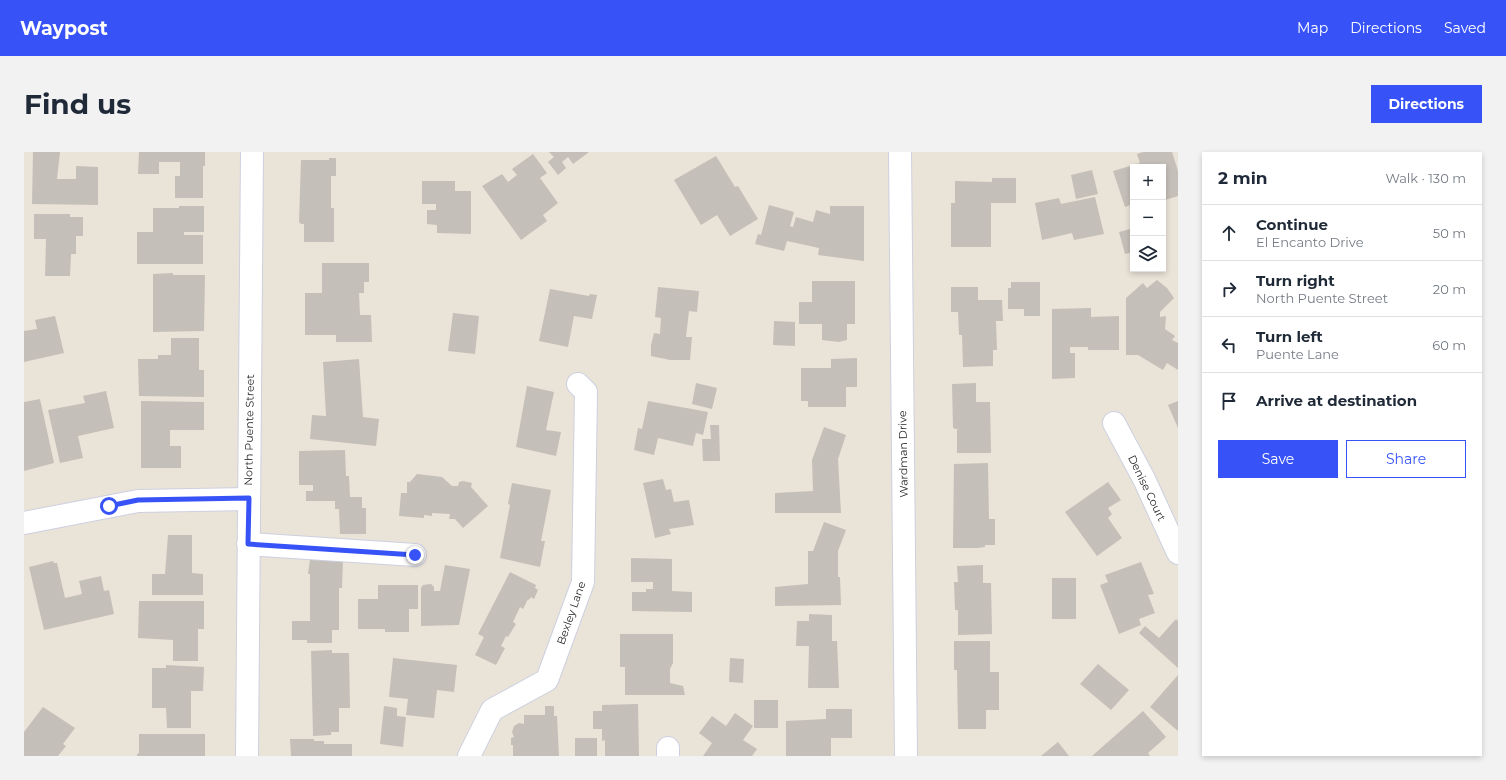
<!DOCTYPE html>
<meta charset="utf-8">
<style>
:root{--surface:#fff;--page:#f2f2f3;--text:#1f2937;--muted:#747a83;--line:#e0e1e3;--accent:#3753f7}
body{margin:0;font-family:Montserrat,sans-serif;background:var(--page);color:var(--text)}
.controls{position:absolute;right:12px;top:12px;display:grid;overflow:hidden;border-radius:0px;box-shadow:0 2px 6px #0003}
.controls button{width:36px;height:36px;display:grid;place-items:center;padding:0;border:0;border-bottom:1px solid var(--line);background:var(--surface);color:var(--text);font:20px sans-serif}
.stop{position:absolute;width:12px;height:12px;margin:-9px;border:3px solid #3753f7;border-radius:50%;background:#fff}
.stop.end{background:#3753f7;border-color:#fff;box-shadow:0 1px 4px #0008}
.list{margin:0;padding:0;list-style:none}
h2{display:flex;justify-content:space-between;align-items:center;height:52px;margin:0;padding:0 16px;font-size:17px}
h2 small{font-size:13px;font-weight:400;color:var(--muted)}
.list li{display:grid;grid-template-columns:26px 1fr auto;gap:12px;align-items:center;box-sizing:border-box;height:56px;padding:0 16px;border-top:1px solid var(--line)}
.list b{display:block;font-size:15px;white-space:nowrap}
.list p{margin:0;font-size:13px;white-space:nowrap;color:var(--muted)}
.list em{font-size:13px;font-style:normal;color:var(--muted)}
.actions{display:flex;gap:8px;padding:12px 16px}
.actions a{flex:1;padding:9px 0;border:1px solid var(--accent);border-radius:0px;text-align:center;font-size:14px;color:var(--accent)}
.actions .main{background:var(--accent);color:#fff}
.icon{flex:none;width:22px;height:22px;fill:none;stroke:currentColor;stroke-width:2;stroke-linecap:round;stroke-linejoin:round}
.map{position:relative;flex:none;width:1154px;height:604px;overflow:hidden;border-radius:0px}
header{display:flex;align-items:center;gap:24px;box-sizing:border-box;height:56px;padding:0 20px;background:var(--accent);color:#fff}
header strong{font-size:19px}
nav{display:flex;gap:22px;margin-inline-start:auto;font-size:14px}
.intro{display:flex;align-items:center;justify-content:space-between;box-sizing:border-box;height:96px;padding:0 24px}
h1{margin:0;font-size:28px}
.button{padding:10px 18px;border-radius:0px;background:var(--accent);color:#fff;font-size:14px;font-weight:700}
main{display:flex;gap:24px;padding:0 24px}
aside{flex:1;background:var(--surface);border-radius:0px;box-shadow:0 2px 6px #0003}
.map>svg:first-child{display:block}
.building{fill:#c4bfb8}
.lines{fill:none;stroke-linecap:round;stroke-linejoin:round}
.minor-casing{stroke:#cdd0e0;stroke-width:24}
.minor{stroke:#fff;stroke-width:22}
.route{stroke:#3753f7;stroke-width:5}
.labels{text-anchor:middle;stroke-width:4;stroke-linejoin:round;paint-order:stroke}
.street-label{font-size:11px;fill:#272727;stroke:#fff}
</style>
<header>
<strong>Waypost</strong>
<nav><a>Map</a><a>Directions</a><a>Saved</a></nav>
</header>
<div class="intro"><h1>Find us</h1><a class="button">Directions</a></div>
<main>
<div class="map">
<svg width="1154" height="604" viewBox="0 0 1154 604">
<rect width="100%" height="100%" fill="#eae3d8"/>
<path class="building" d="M9 0H36L33 27H52V14L74 15V53L8 52Z
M115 0H181V14H179V46H151V24H156V10H135V22H114Z
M525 0H565L549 12 544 5 538 10 542 16 534 23 524 10 530 5Z
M1119 0H1148L1154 19V44L1141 48 1139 15H1109V52L1101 55 1089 19 1116 11 1113 2Z
M509 2 523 21 516 26 534 51 519 63 523 69 497 88 458 34 478 22 484 30 493 23 488 17Z
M692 4 711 35 714 34 734 67 706 84 693 63 677 73 650 28Z
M305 6H312V24H307V56H310V90H280V72H277L275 70 277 8H305Z
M1068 18 1074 42 1052 47 1047 23Z
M968 26H992V51H967V95H927V51H931V29L968 30Z
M398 29H431V39H447V82L413 81V73L403 72V58H412V52H398Z
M1071 45 1080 82 1050 88 1048 81 1018 88 1011 51 1035 46 1037 52Z
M745 53 770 60 766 74 769 75 772 65 789 70 792 58 806 62V54H840V109L794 103 795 96 763 89 760 99 731 92 734 82 737 83Z
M155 54H180V80H160V83H179V112H113V80H129V56H155Z
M10 62H46V65H59V84H52V102H47L46 124H21L22 87H10Z
M1109 76V100L1101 102 1095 80Z
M298 111H345V130H340V141H335L336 163H347L348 190H312V183H281V141H298Z
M149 121V123H181L180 179 129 180V122Z
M1133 128 1143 136 1150 146 1136 160V165L1142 164 1141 177 1151 184 1148 188 1154 191V218L1143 211 1139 218 1114 203H1102V146L1119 131 1123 136Z
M788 129H831V172H823V188L815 190 798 188V172H775V150H788Z
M987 130H1016V164H1000V157H984V136H987Z
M634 135 675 139 673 160 665 159 662 185H668L666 208H646L627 204V193L630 181 636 182 637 166 631 165Z
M927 135H954V148H978L979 169H972L973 198H969V214L939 215 938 183H935L934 160H927Z
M526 137 565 144 566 142 573 143 568 167 550 164 544 195 515 189Z
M1067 156V165L1095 164V198H1064V195H1046V201H1051V226L1028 227V157Z
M429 161 455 164 451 202 424 199Z
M31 164 40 201 0 210V179L13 177 11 168Z
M750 169 771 170V194L749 193Z
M147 186H175V218H180V245L115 244 114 207H134V203H147Z
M833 206V235H822V255H784V249H777V216H807V207Z
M335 207 339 265 355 267 352 294 286 287 288 263 302 264 299 210Z
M672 231 693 236 688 257 668 252Z
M952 231V250H966L967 301H933V278H935L929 276 928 232Z
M503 234 530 240 522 278 537 280 532 304 492 295Z
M82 239 90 276 54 284 59 306 36 311 24 258 61 251 59 244Z
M16 247 30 311 0 319V250Z
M117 249 180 250V278H146V294H157V316H117Z
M624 249 684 260 679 283 672 281 669 294 634 286 630 303 610 298 614 276 618 277Z
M1154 249V276L1144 253Z
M686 273H695L696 309H679L678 287H687Z
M800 275 822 283 814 307 817 361H751V341L789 339 788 308Z
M321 298 322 324H325L326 345H338V356H342V382H316L315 357H311V349H282V339H289V333H275V299Z
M964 311 965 367H971V393H961V395L954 396H929L930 312Z
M393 322 418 325 428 334H434L435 330 439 329 448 331 447 335 464 354 439 376 431 367H425L426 362 408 361V364L400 363V366L375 364 377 341H383V330H386Z
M639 327 642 338 647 337 650 350 665 348 670 373 645 377 647 382 631 386 619 331Z
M1084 330 1097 348 1084 356 1088 362 1084 366 1098 386 1073 404 1041 360Z
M488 331 527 338 517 389H521L516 415 476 406 486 353 484 352Z
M800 370 822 378 814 399V425H816L817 453 751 454V435L784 432V399H789Z
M144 383H168V421L179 422V443H128V422H141Z
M319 406 318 436H315V478H308V491H283V488H268V469H286V422H284L286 407Z
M607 406 648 407V439L668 440V460L608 459V440H622V437H629V430H607Z
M29 409 30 411H33L41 446 58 442 55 429 77 424 80 439 85 438 90 462 20 478 5 415Z
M1117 410 1130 442 1124 443 1131 461 1115 467 1117 473 1095 482 1076 433 1084 430 1081 423Z
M421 413 446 417 435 473 397 474V436L399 433 407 432 410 435V439H416Z
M959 413V431H967L968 482 934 483V458H931L930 430H934L933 414Z
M486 420 512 433 511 436 514 438 510 447 507 445 505 448 504 447 499 457 496 455 489 470 492 472 484 485 482 484 477 494 481 496 472 513 451 503 460 485 454 482Z
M1028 426H1052V467H1028Z
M354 433H394V457H385V480H361V477H334V447H354Z
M115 449H180V477H174V509H149V488L114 486Z
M785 462 808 463V489H813L815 536H784L785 494H772L773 469H785Z
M1152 467 1154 469V516L1115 481 1121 474 1135 486Z
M596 482H649V511L646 517V531L659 534 661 543H601V515H596Z
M930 489H966V520H975V558H962V577H934L933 518H930Z
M308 498V501H325L326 556H315V580H307V583L289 584 287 499Z
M369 506 433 513 430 540 413 538 410 566 382 563 384 547 365 545Z
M706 506 720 507 719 531 705 530Z
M1074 512 1105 538 1087 558 1056 532Z
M142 513 180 515 179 539H167V576H143L142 556H128V516H142Z
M1154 523V579L1126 555Z
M730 548H754V576H730Z
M614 552 615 604H581V588L578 589V577H569V559H578V553Z
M360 554 373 556V564L382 565 379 595 356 592Z
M521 554H530V564H533L535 604H489V593H487V586L490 585 488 580 490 574 495 571 500 572V563H521Z
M19 555 51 576 39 592 42 594 34 604H0V580Z
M802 557H828V586H807V604H762V569L802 567Z
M1119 559 1142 585 1124 601 1126 604H1068Z
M711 561 729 574 719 588 733 597 728 604H679L688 591 675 581 688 564 702 574Z
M115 582H181V604H113V602L115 601Z
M551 586H573V604H551Z
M266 587H290V589H300V592H328V604H267Z
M1034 590 1045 604H1017Z"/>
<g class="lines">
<g class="minor-casing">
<path id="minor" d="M876 0 882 604
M1090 271 1120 327 1154 401
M0 371 114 349 225 347
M224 392 391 403
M644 596V604
M223 604 228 0
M445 604 468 558 523 528 559 430 562 240 554 232"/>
</g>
<use href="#minor" class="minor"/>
</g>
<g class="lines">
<path class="route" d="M85 354 114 348 225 346 224 392 391 403"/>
</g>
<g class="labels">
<g class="street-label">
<text transform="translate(225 278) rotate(-89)" y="4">North Puente Street</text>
<text transform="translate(879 302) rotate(-91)" y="4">Wardman Drive</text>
<text transform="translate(1123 336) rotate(64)" y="4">Denise Court</text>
<text transform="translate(547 461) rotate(-71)" y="4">Bexley Lane</text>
</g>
</g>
</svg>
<div class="controls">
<button>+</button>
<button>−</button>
<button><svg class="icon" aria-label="layers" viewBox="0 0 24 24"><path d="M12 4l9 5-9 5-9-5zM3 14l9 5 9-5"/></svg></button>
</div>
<div class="stop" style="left:85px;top:354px"></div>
<div class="stop end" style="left:391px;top:403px"></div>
</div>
<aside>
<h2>2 min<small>Walk · 130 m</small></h2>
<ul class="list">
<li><svg class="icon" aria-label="ahead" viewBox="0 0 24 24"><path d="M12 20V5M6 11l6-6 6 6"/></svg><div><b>Continue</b><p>El Encanto Drive</p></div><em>50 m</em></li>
<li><svg class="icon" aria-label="right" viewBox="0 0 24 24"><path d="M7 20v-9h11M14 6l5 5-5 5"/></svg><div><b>Turn right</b><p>North Puente Street</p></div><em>20 m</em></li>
<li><svg class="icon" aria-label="left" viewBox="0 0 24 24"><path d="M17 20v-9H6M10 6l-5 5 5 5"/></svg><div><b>Turn left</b><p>Puente Lane</p></div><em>60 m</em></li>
<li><svg class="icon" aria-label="arrive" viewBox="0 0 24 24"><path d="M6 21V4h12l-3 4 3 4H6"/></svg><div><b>Arrive at destination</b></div></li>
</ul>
<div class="actions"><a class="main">Save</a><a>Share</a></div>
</aside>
</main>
